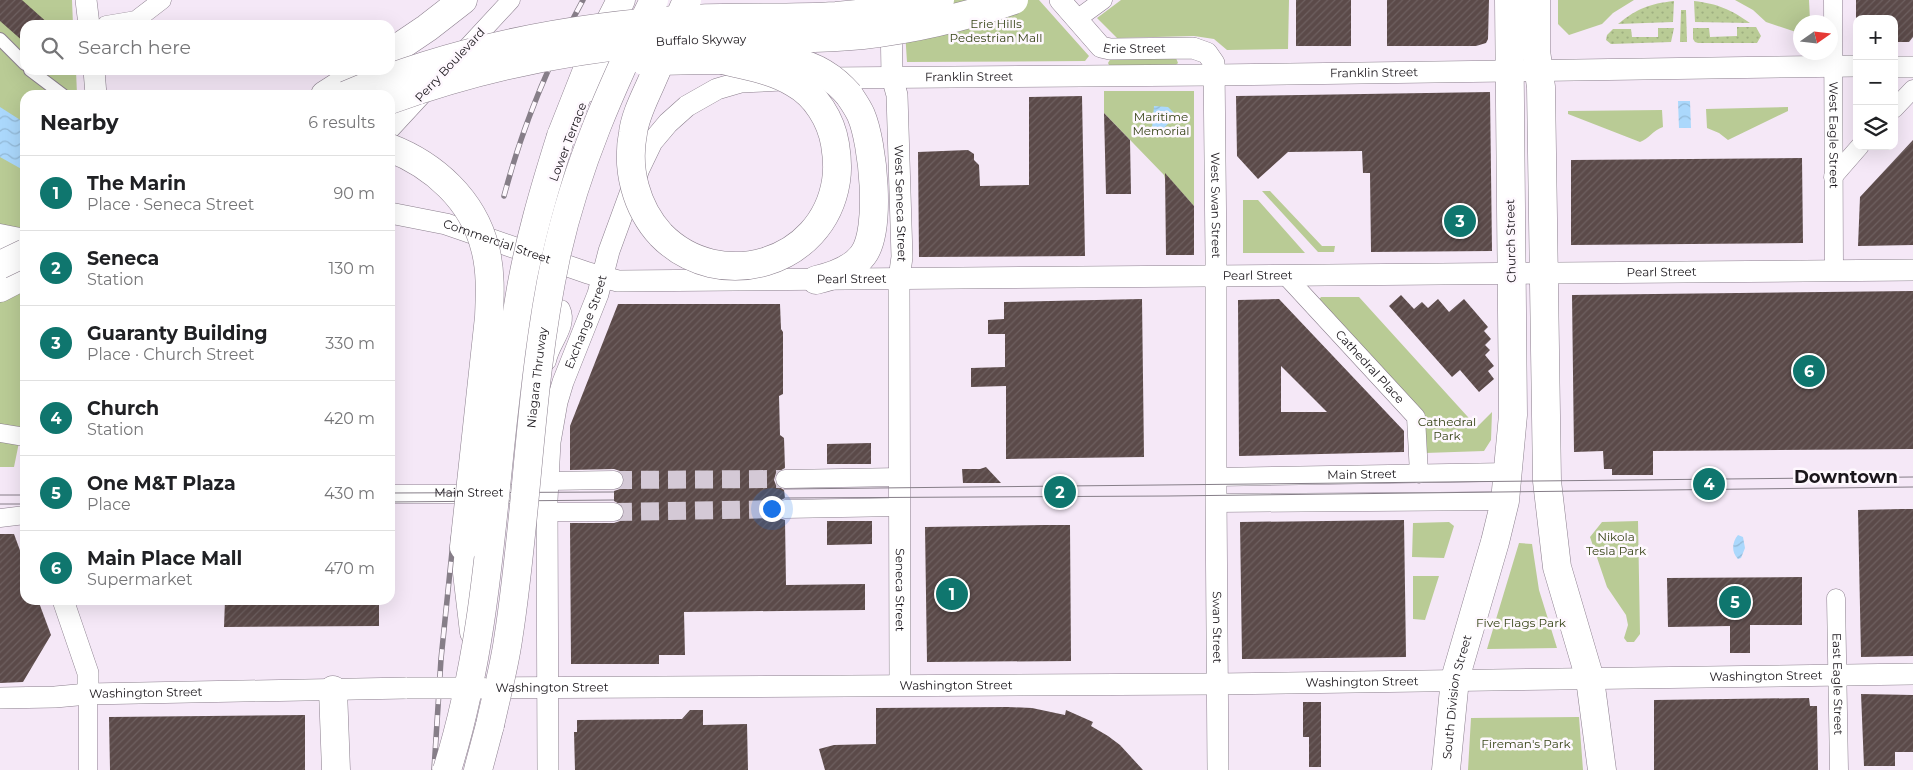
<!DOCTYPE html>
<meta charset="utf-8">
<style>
:root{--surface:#fff;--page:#f6f6f6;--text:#202124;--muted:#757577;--line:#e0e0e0;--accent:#0f766e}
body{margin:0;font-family:Montserrat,sans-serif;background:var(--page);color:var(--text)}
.controls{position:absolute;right:15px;top:15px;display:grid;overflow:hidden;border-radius:10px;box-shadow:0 5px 20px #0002}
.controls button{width:45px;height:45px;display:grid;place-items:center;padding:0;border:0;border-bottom:1px solid var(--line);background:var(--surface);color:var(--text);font:25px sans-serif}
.compass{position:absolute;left:1793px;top:15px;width:45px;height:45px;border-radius:50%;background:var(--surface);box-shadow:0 5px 20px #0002;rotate:76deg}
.you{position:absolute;left:771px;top:508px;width:18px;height:18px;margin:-12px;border:4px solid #fff;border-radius:50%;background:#1a73e8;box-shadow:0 0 0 8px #1a73e833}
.badge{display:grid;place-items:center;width:32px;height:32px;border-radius:50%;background:var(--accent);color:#fff;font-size:16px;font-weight:700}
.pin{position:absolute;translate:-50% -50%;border:2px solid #fff;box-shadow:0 1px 5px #0006}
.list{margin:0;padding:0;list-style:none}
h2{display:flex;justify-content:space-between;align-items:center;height:65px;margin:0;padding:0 20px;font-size:21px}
h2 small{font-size:16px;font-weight:400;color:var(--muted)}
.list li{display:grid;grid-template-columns:32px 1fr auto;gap:15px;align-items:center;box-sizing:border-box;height:75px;padding:0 20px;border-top:1px solid var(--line)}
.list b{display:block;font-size:19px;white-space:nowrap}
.list p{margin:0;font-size:16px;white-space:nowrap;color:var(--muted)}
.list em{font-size:16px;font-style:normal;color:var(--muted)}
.icon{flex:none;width:28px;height:28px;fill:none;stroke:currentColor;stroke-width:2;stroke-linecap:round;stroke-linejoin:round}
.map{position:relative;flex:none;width:1913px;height:770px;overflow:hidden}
.search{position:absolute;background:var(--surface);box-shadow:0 5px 20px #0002;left:20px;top:20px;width:375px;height:55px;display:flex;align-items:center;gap:12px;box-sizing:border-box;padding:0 18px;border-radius:15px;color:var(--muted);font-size:19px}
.panel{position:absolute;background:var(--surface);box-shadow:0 5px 20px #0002;left:20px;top:90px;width:375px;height:515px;border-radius:15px}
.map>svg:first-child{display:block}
.green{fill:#b9cb95}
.garden{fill:url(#garden-dots)}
.water{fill:url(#water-waves)}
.building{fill:url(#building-hatch);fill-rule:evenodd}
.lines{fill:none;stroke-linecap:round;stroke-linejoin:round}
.minor-tunnel{stroke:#d4c9d6;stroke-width:18;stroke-dasharray:18 9;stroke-linecap:butt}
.pedestrian-casing{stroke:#8b7f8d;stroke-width:14}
.minor-casing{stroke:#8b7f8d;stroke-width:19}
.tertiary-casing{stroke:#8b7f8d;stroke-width:22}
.trunk-casing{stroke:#8b7f8d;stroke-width:29}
.motorway-casing{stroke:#8b7f8d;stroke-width:29}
.pedestrian{stroke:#fff;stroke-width:12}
.minor{stroke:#fff;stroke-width:18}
.tertiary{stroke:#fff;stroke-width:21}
.trunk{stroke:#fff;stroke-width:28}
.motorway{stroke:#fff;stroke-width:28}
.tram{stroke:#867e88;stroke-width:1}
.rail-casing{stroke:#867e88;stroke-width:5.5}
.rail{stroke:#fef8fe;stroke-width:4;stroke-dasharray:11;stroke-linecap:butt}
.tertiary-bridge-casing{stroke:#8b7f8d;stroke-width:22;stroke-linecap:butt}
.motorway-bridge-casing{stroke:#8b7f8d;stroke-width:29;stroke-linecap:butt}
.tertiary-bridge{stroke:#fff;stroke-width:21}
.motorway-bridge{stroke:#fff;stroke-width:28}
.labels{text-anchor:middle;stroke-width:5;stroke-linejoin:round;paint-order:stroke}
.park-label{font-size:12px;fill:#364316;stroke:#fef8fe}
.street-label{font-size:12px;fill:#1b171c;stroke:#fef8fe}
.district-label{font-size:18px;font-weight:bold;fill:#1b171c;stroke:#fef8fe}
</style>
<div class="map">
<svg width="1913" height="770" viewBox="0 0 1913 770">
<defs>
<pattern id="garden-dots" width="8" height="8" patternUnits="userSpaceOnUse" patternTransform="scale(1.25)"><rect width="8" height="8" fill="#b9cb95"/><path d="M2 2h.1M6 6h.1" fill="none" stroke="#9eae80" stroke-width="1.8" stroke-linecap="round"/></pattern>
<pattern id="water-waves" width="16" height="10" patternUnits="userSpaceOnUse" patternTransform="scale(1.25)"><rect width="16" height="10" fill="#abd8fc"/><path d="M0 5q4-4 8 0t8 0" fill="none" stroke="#93b9d7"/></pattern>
<pattern id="building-hatch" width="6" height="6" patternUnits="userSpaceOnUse" patternTransform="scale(1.25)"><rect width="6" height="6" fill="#5b4a49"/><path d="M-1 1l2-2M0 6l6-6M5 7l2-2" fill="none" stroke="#6e6060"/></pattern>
</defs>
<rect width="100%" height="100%" fill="#f5e8f7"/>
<path class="green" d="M0 0H72L73 25H25V70H76L77 95H25V413L14 467H0Z
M903 0H1039L1089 56 1085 61 907 62Z
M1121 0H1289L1288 49 1227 50 1214 39 1194 36 1117 38 1097 18Z
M1558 0H1634L1613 13 1602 24 1569 35 1558 24Z
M1735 0H1809L1810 21 1800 22 1799 33 1766 22 1753 10Z
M1111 58H1176L1178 63 1176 65 1110 67 1108 63Z
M1104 91H1194V206L1169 178 1165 179 1164 175 1104 113Z
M1788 107V111L1728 140 1719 133 1707 128 1706 109Z
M1662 110 1663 127C1653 130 1649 139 1640 142L1568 114V111Z
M1262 191H1270L1322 246H1335L1334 252H1318Z
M1243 200H1258L1305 253H1243Z
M1321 297H1359L1477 427 1492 412 1491 440 1484 451 1425 453 1424 415 1318 301Z
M1638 521 1640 634 1634 642H1627L1624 638 1628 625 1626 615 1607 587 1590 537 1602 522Z
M1449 522 1454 526 1444 558 1412 557 1413 523Z
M1519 543 1532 544 1539 590 1557 648 1487 649Z
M1413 576H1439L1425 620 1413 619Z
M1579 717 1583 770H1468L1471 718Z"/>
<path class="garden" d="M1674 1 1673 22 1618 24C1638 8 1649 4 1674 1Z
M1694 1C1718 4 1730 9 1750 23L1695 22Z
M1681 10H1686L1687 42H1680Z
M1737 27H1756L1761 36 1757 43H1698L1695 42 1693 39V28H1709L1710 37 1737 36Z
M1658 28H1674L1671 42 1611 44 1606 40 1607 35 1613 29H1631L1632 37H1658Z"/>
<path class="water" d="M1690 101 1691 128H1679L1678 101Z
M1154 106 1168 107 1176 115 1164 128H1152Z
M0 107 25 123V171L0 157Z
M1738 535 1743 537 1745 548 1741 558 1738 559C1731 552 1732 542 1738 535Z"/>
<path class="building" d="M0 0H22L50 25H25V43L0 21Z
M1296 0H1351V46H1296Z
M1387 0H1489L1488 39 1486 43 1476 46H1387Z
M1856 0H1913V37L1909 42H1894V19H1856Z
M1490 92 1492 251 1371 252 1370 173H1363L1362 151 1288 152 1258 179 1237 156 1236 96Z
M1082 96 1085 256 919 257 918 152 968 150 974 154V160L979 165 980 186 1029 185V97Z
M1104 113 1130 140 1131 194H1106Z
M1913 140V245L1858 246 1860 197Z
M1802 158 1803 243 1571 245V160Z
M1165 173 1194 206V255H1166Z
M1913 291V449L1653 451V475H1612V469H1604L1603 451 1574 452 1572 295Z
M1401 295 1414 309 1422 302 1428 308 1438 299 1449 312 1464 299 1488 327 1484 331 1491 339 1485 345 1490 350 1485 355 1494 366 1488 371 1494 379 1479 392 1460 370 1452 377 1389 306Z
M1142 299 1144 457 1006 459V386L971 387V368L1005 367V334H988V320L1004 319V302Z
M1279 299 1404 431V452L1239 456 1238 300ZM1281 366 1327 412H1281Z
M618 304H780L781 329 783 332V394L779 396 780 435 784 438 785 468 776 473 774 480 776 485 784 490 785 498 776 503 774 510 779 518 785 520 786 585 865 584V610L684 612 685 655H659V664H571L570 523H614L620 521 625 512 623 506 614 501V491L620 489 625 480 623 475 620 471 614 469 570 470V426Z
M871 443V464H827V444Z
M986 467 1001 483H963L962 469H980Z
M1902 509H1913V656L1861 657 1858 510Z
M1404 520 1406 657 1242 659 1240 522Z
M827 521H872V544L827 545Z
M1043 525H1070L1071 661 927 662 925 527Z
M0 534H14L25 564V600H38L51 635 23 682 0 683Z
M1802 577V625H1750V653H1730V626L1668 627 1667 578Z
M225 600H379V626L224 627Z
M1861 694 1913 695V752H1895V766H1864Z
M1809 698 1810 706H1817L1818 770H1654V700Z
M1303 702H1321V767H1309V737H1303Z
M1008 707 1032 708 1065 715 1066 710 1093 722 1091 726 1108 736 1120 745 1143 770H825L819 749 834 745 876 744V708Z
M690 710H703V725L747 724 748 770H575L574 732H577V720L682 719Z
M305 715V770H110L109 717Z"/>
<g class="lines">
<path class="minor-tunnel" d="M614 480 785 479
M614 512 785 509"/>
<g class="pedestrian-casing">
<path id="pedestrian" d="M0 39 25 64
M30 70 63 95"/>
</g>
<g class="minor-casing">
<g id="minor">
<path id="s1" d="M1833 0 1834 269"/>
<path d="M1077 19 1103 0"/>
<path d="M106 25 136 20 162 0"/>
<path d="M460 55 511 0"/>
<path d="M1894 109 1913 89"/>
<path d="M390 130 427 90"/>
<path d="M1833 177 1860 146"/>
<path d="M0 233 25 238"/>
<path d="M0 241 19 267"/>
<path id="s2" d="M1285 275 1416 417 1419 474"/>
<path d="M526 303 561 309C569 326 550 343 547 361"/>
<path d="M0 433 25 437"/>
<path id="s3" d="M1216 477 1509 472"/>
<path d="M785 479 900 477"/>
<path d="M548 481 614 480"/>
<path d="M390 494H534"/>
<path d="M1216 503 1505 501"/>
<path d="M785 509 900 507"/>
<path d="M546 512H614"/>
<path d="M0 518 25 515"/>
<path id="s4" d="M1836 598 1839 770"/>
<path d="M88 770V694"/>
</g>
</g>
<g class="tertiary-casing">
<g id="tertiary">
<path d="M86 0 89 25"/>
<path id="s5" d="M1060 0 1101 47 1110 49 1193 48 1207 53 1214 63 1216 257V494L1218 770"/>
<path id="s6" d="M891 15 892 77 897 95 902 257 899 279 900 684"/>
<path d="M1894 67H1913"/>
<path d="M94 70 96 95"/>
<path id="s7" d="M823 78 1214 75 1857 66"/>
<path d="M589 91 603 67 627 39"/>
<path id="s8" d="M390 213 446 224 588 273 618 281 1913 270"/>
<path d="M63 600 88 673V694"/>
<path id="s9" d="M484 688 1217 684 1913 674"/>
<path id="s10" d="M0 698 55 697 88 694 407 688"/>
<path id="s11" d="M548 770 547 500 550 442 557 402 563 382 598 294 609 251 639 169 652 142 668 123 687 106 717 89 741 82 782 80"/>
</g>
</g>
<g class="trunk-casing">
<g id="trunk">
<path d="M1536 0V51L1541 87 1547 481 1557 567 1590 679 1602 770"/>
<path id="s12" d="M1446 770 1455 679 1495 542 1505 501 1513 415 1509 0"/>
</g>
</g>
<g class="motorway-casing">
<path id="motorway" d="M390 53 427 28 463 0
M325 95 364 70
M561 136 593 55 621 0
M816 280C833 276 852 270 863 255 882 230 873 143 861 115 858 108 853 101 849 95
M0 288 25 275
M464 547 474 632
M333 690 336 770
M478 770 490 725"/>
</g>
<use href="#pedestrian" class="pedestrian"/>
<use href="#minor" class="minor"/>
<use href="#tertiary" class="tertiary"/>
<use href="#trunk" class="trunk"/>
<use href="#motorway" class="motorway"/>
<g class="tram">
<path d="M784 489 1913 477"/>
<path id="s13" d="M390 493 614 492"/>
<path d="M0 495H25"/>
<path d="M785 498 1168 496 1913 487"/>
<path d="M390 502 614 500"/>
<path d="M0 504H25"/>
</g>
<g class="rail-casing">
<path id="rail" d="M504 196C522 128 549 62 583 0
M434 770 441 659 454 532"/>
</g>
<use href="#rail" class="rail"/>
<g class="tertiary-bridge-casing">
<path id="tertiary-bridge" d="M407 688H481"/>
</g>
<g class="motorway-bridge-casing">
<g id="motorway-bridge">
<path d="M687 0C675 28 663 55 651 83 644 99 635 116 633 133 626 169 636 208 661 235 719 294 823 265 836 181 838 169 837 156 835 144 831 120 816 95 794 83 772 69 744 66 719 59"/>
<path d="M644 61C669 61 693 60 718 60 769 58 812 52 849 95"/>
<path d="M346 95C456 48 572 26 692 19 740 16 788 19 836 16 871 13 906 8 940 0"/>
<path id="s14" d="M390 100C475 69 565 50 655 42 724 37 794 42 863 35 915 29 965 17 1014 0"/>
<path d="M390 148C434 165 473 200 485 248 491 270 490 294 489 317L464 547"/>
<path d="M0 265 25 253"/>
<path id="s15" d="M490 725C496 697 504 668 508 640 528 513 529 383 556 257 576 166 613 83 654 0"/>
<path d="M447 770C495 618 492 457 519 300 528 244 544 190 561 136"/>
</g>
</g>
<use href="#tertiary-bridge" class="tertiary-bridge"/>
<use href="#motorway-bridge" class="motorway-bridge"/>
</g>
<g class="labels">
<g class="park-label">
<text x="996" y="28">Erie Hills<tspan x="996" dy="14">Pedestrian Mall</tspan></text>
<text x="1161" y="121">Maritime<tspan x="1161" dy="14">Memorial</tspan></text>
<text x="1447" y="426">Cathedral<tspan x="1447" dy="14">Park</tspan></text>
<text x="1616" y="541">Nikola<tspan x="1616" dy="14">Tesla Park</tspan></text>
<text x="1521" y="627">Five Flags Park</text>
<text x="1526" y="748">Fireman's Park</text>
</g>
<g class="street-label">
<text dy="4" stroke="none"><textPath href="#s14" startOffset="318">Buffalo Skyway</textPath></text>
<text dy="4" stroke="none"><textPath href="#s5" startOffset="96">Erie Street</textPath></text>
<text transform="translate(450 65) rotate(-47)" y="4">Perry Boulevard</text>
<text dy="4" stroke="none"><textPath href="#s7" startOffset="551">Franklin Street</textPath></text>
<text dy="4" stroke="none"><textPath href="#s7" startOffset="146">Franklin Street</textPath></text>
<text dy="4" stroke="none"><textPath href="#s1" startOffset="135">West Eagle Street</textPath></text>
<text transform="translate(568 142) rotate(-69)" y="4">Lower Terrace</text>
<text dy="4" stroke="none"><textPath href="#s6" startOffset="189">West Seneca Street</textPath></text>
<text dy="4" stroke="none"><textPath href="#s5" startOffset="324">West Swan Street</textPath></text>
<text transform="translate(1511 241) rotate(-91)" y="4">Church Street</text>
<text dy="4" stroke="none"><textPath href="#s8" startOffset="111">Commercial Street</textPath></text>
<text dy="4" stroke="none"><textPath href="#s8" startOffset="1282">Pearl Street</textPath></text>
<text dy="4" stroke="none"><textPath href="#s8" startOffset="878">Pearl Street</textPath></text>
<text dy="4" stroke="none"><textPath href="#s8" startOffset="472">Pearl Street</textPath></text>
<text dy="4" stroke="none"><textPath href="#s11" startOffset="454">Exchange Street</textPath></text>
<text dy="4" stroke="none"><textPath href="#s2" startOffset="125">Cathedral Place</textPath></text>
<text dy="4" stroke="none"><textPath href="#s15" startOffset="351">Niagara Thruway</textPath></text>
<text dy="4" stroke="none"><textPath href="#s3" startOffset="146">Main Street</textPath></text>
<text dy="4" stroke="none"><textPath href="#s13" startOffset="79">Main Street</textPath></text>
<text dy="4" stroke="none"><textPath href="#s6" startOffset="576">Seneca Street</textPath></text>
<text dy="4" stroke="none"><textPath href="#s5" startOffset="746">Swan Street</textPath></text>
<text dy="4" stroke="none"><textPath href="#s9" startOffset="1282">Washington Street</textPath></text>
<text dy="4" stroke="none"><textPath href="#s9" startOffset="878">Washington Street</textPath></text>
<text dy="4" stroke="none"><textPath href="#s9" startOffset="472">Washington Street</textPath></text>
<text dy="4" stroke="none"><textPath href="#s4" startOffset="86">East Eagle Street</textPath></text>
<text dy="4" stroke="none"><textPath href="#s9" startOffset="68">Washington Street</textPath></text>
<text dy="4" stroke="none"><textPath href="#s10" startOffset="146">Washington Street</textPath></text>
<text dy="4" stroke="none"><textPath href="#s12" startOffset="74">South Division Street</textPath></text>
</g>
<g class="district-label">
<text x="1846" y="483">Downtown</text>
</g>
</g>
</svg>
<div class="controls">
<button>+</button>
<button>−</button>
<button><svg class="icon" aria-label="layers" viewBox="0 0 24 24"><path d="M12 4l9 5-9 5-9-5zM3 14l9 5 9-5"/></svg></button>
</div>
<svg class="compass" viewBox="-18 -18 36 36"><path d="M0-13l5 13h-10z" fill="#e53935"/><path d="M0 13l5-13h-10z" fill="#757577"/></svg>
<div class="you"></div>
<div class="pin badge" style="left:952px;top:594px">1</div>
<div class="pin badge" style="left:1060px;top:492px">2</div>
<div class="pin badge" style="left:1460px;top:221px">3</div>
<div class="pin badge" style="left:1709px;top:484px">4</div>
<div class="pin badge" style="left:1735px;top:602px">5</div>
<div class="pin badge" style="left:1809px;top:371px">6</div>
<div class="search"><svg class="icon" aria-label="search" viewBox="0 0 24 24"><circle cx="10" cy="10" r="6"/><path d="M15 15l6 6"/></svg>Search here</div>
<section class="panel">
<h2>Nearby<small>6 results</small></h2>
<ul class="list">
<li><span class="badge">1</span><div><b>The Marin</b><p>Place · Seneca Street</p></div><em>90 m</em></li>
<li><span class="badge">2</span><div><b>Seneca</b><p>Station</p></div><em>130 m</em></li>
<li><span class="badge">3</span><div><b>Guaranty Building</b><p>Place · Church Street</p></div><em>330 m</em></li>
<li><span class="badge">4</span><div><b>Church</b><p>Station</p></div><em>420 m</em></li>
<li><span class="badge">5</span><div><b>One M&amp;T Plaza</b><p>Place</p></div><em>430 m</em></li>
<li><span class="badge">6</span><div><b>Main Place Mall</b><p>Supermarket</p></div><em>470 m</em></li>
</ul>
</section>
</div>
